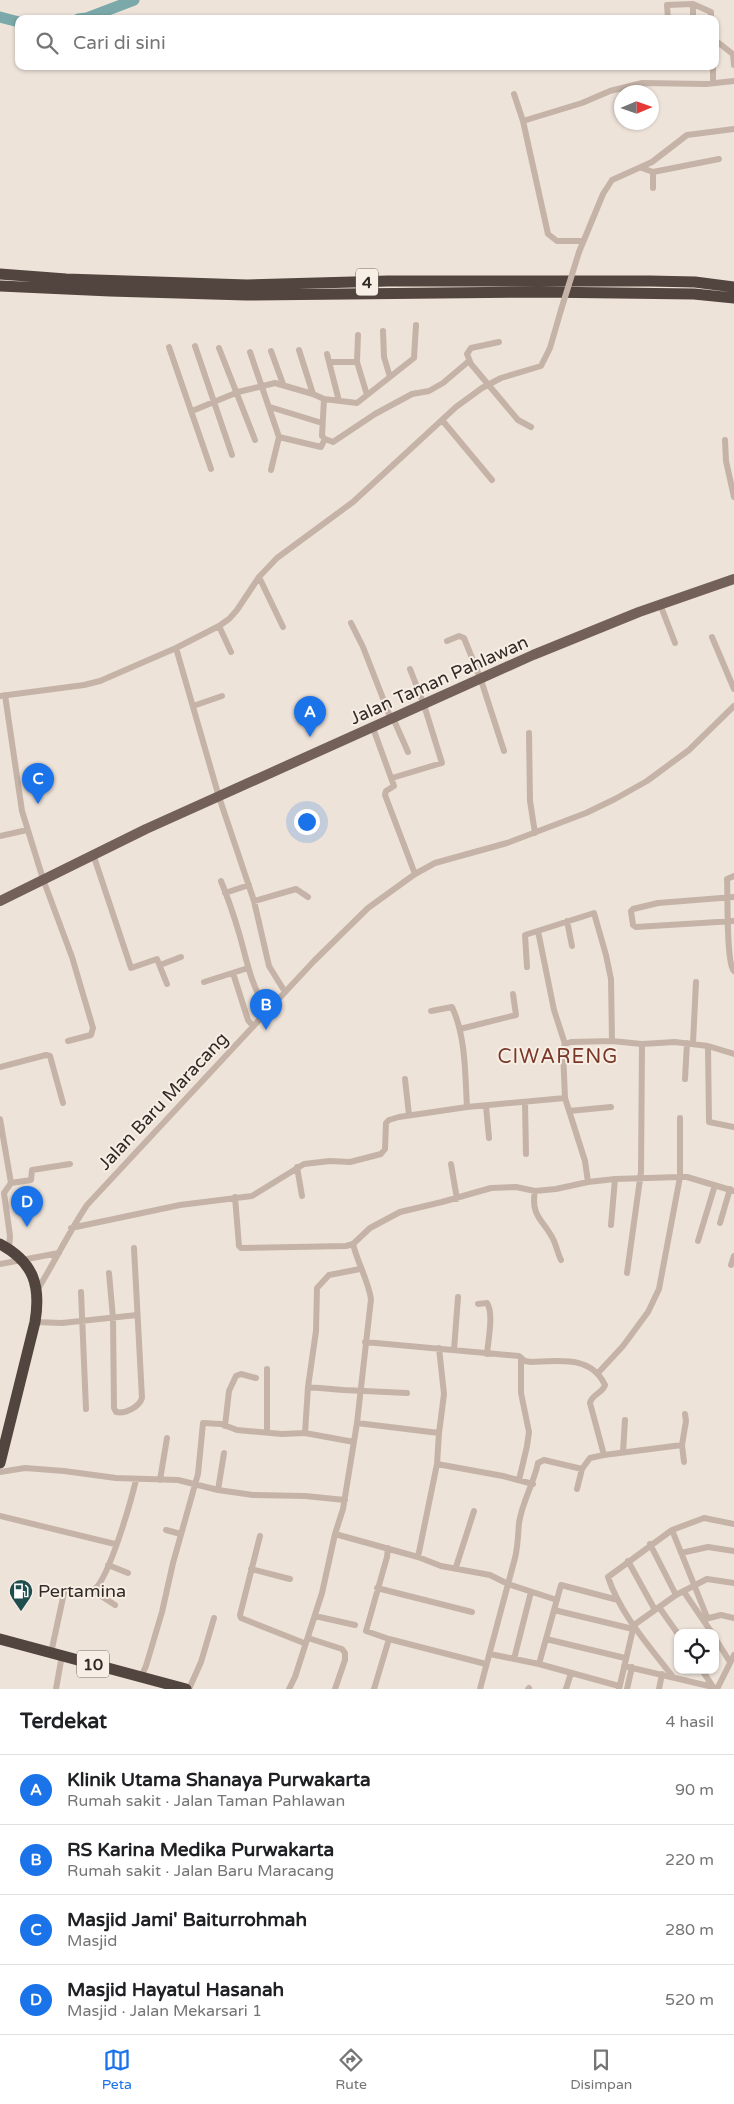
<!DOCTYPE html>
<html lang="id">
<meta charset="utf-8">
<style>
:root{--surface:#fff;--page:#f2f2f2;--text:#202124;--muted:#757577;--line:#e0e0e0;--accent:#1a73e8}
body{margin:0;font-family:"Varela Round",sans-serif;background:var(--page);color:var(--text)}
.controls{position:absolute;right:15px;bottom:15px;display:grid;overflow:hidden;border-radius:10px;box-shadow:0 1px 4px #0004}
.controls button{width:45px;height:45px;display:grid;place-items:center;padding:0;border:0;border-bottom:1px solid var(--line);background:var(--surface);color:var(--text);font:25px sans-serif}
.compass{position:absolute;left:614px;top:85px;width:45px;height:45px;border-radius:50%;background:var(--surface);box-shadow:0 1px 4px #0004;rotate:88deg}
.you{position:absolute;left:306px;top:821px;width:18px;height:18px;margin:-12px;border:4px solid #fff;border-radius:50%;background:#1a73e8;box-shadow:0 0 0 8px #1a73e833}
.badge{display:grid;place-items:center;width:32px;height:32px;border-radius:50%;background:var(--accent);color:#fff;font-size:16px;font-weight:700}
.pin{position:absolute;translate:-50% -41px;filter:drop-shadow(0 1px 2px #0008)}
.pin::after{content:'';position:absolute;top:26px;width:18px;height:15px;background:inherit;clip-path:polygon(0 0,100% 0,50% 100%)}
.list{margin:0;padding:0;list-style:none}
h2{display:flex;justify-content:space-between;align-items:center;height:65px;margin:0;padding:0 20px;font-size:21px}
h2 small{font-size:16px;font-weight:400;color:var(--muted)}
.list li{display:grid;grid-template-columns:32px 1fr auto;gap:15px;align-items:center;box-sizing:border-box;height:70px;padding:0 20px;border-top:1px solid var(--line)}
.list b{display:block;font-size:19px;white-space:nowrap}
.list p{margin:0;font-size:16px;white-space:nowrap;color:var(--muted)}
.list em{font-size:16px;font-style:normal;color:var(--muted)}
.icon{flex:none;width:28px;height:28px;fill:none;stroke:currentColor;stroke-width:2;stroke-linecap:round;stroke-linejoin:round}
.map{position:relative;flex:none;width:734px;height:1689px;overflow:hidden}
.search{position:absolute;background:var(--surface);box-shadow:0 1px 4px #0004;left:15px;right:15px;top:15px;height:55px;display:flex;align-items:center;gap:12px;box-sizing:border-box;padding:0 18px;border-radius:10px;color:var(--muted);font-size:19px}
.sheet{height:345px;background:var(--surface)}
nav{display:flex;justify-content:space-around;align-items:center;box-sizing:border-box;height:70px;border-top:1px solid var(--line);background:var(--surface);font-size:14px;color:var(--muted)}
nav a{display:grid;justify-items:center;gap:2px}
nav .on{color:var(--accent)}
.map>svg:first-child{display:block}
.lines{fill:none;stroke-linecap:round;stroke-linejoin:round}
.river{stroke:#7ba8a8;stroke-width:11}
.street{stroke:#c5b3a7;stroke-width:6}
.primary{stroke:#736059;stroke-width:10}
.highway{stroke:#52443e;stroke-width:11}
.street-bridge{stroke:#c5b3a7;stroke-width:6}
.labels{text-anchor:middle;stroke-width:4;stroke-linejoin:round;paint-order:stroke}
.shield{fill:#f7eee5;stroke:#6d655f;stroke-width:1}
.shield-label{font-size:16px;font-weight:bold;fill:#322a26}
.street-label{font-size:18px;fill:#322a26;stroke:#f7eee5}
.poi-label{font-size:18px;fill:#322a26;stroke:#f7eee5;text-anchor:start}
.quarter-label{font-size:20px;letter-spacing:1px;fill:#793727;stroke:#f7eee5}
</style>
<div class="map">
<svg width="734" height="1689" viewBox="0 0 734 1689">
<rect width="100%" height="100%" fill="#eee3d9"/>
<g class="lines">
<path class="river" d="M0 17 19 22
M78 19 87 18 134 0"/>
<path class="street" d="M693 4V19
M668 19 667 5 693 4 711 12V19
M715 40 734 55
M733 54 734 65
M713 66V83
M514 94 523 121 548 234 557 241H582
M523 121 582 103 610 91 642 83 706 84 734 81
M642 168 653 172 719 159
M653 188V172
M579 252 603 194 612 180 652 162 687 135 734 129
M383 331 384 357 390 377
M358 335 357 362 367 395
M499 342 471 348 467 354 471 364 518 420 531 427
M195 346 232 455
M169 347 211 469
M219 348 255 440
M299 350 313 394
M271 351 283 384
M250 352 279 437 271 470
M327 354 339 401
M329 362H357
M324 399 357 403 414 358 416 325
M270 407 322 423
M192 411 238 392 275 383 313 394 324 399 322 436 325 439 333 442 375 414 412 394 429 391 443 383 469 361
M442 420 492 480
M279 437 321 447 325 439
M725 440 726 461 734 497
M259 577 283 627
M660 604 675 643
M351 623 363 647 391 719
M219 626 231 652
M712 637 734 689
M447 641 459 636 464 638 481 680 504 751
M176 648 219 797 254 901 269 966 285 992
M5 695 22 811 43 879 72 957 93 1028 91 1035 68 1041
M0 696 84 685 100 681 176 648 219 626 229 619 237 610 259 577 277 558 353 502 456 407 482 388 501 378 541 366 550 348 561 310
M193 706 222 696
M393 718 408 752
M373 728 394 786 386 791 385 795 415 874
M529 733 530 801 535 833
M392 778 442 763 424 705 410 669
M0 836 27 830
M93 854 131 968 157 959 167 984
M734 876 727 879C728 893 726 964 734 971
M221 881C228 898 234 916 239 933 247 960 251 988 268 1010
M225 893 249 885
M734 897 658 903 633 909 631 911 633 925 636 927 734 921
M254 901 296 889 308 897
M567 921 572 946
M538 931 554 1010 565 1044
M160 965 181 957
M527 967 525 935 594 913 606 955 611 979 612 1041
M233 973 248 1020 253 1026
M204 982 248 968
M431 1011 452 1007C466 1037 465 1074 467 1107
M460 1029 516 1015 513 994
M693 1043 696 982
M708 1046 709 1122 734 1127
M0 1067 46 1055 50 1056 63 1103
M405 1079 409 1115
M685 1079 687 1043
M565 1098 585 1161 588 1182
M525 1103 526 1154
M486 1106 489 1138
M569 1111 611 1107
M0 1119 11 1183 4 1193 10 1236 9 1249
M451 1164 457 1199
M297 1167 302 1196
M11 1183 31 1180 32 1170 70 1164
M535 1191C530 1217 545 1221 554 1241 557 1248 558 1254 561 1260
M235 1197 239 1246 241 1248 346 1246 353 1244 370 1228 400 1212 442 1202 491 1188 516 1187 535 1191 556 1189 588 1182 615 1179 680 1177H687L734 1191
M720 1223 730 1189
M611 1225 615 1179
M71 1228 180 1205 252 1196 304 1164 330 1161 350 1162 381 1154 385 1149 386 1123 389 1120 399 1117 467 1107 565 1098 563 1050 565 1044 571 1042 612 1041 642 1044 675 1042 708 1046 734 1054
M698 1241 715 1185
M0 1264 59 1253
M731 1265 734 1256
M109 1273 113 1318 114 1408 116 1412C126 1414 139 1407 142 1398L134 1248
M627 1273 641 1172 642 1044
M38 1289C55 1261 69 1232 87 1205L314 961 368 908 415 874 435 863 507 843 586 813 615 799 647 781 689 750 734 706
M81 1292 86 1409
M478 1304 487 1303C494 1313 488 1341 487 1354
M35 1322 62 1323 137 1315
M365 1342 519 1356 525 1361 531 1362C559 1361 591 1355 605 1385 603 1393 592 1394 590 1403L604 1455 590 1458 582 1469 544 1460 538 1463C534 1483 522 1502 519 1523 518 1534 518 1546 515 1558L480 1689
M439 1348 444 1394 439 1433
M454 1350 458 1297
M267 1369V1432
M598 1373 623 1346 648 1312 659 1289 680 1177V1118
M308 1387 343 1390 407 1393
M357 1423 439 1433 437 1464 503 1476 533 1484
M225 1426 229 1391 236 1376 241 1374 256 1378
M305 1433 308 1387 316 1331 317 1288 329 1275 360 1269
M623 1452 625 1420
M604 1455 682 1445
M684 1462 682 1445 686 1421 685 1414
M0 1472 25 1468 64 1471 116 1478 178 1480 218 1490 253 1495 305 1496 345 1500
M160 1480 167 1438
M519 1480 527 1446 529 1432 521 1393V1359
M577 1489 582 1469
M218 1490 224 1453
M0 1516 115 1544
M166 1530 181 1534
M672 1530 707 1617
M335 1534 418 1557 441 1566 490 1575 508 1584 557 1600
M260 1536 240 1615 241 1618 304 1643
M650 1544 676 1595
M681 1553 708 1547 734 1551
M418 1557 437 1464
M628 1561 655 1610
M108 1565 128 1573
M456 1567 474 1511
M251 1569 290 1579
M377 1588 472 1612
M92 1590 115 1605
M684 1592 712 1633
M659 1607 678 1634
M554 1610 633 1629
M315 1616 355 1625
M705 1619 721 1615 734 1618
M308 1638 342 1649 345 1653V1660L335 1689
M715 1638 730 1662
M389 1639 486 1664
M546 1639 625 1658
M51 1653 64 1593 68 1589C75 1590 89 1594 95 1589 110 1575 131 1501 136 1480
M490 1654 539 1664 619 1686
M514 1659 531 1592
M539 1664 561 1585 618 1600
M624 1666 717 1688
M702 1670 713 1687
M141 1677 146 1666 162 1612 173 1563 198 1474 203 1423 221 1424 237 1430 282 1434 305 1433 354 1442
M673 1677C650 1647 620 1614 608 1577L672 1530 704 1518 734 1524
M56 1689 62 1655
M189 1689 201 1662 214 1618
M289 1689 295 1677 322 1593 335 1534 343 1509 357 1423 371 1299C368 1280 358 1264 353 1244
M374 1689 389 1639 366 1631 387 1557 388 1548
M528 1689 529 1688
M566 1689 571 1673
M619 1689 634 1625 676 1595 707 1579 734 1583
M627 1689 632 1667
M659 1689 662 1674
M717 1689 734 1655"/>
<path class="primary" d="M0 901 146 829 533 655 639 612 734 579"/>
<path class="highway" d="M0 274 66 279 247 285 388 281H650L695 282 734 287
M0 286 110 291 246 295 539 292 694 294 734 298
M0 1244C34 1262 41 1286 35 1322L0 1463
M0 1639 186 1689"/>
<path class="street-bridge" d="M561 310 579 252"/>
</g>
<defs>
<g id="fuel-pin" transform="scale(1.25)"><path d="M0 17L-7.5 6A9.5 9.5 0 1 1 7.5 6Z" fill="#204e4f" stroke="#f7eee5"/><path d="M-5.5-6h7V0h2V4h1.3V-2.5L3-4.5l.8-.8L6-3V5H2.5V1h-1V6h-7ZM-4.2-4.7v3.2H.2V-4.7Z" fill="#fff"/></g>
</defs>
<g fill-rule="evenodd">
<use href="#fuel-pin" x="21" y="1591"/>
</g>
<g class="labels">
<g class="shield">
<rect x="356" y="268.5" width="22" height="27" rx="4"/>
<rect x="77" y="1650.5" width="32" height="27" rx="4"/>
</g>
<g class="shield-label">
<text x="367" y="288">4</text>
<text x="93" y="1670">10</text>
</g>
<g class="street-label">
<text transform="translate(439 680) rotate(-24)" y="6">Jalan Taman Pahlawan</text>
<text transform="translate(163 1101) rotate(-47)" y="6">Jalan Baru Maracang</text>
</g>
<g class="poi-label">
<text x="38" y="1597">Pertamina</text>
</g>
<g class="quarter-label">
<text x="558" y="1063">CIWARENG</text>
</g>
</g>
</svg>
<div class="controls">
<button><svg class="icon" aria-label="locate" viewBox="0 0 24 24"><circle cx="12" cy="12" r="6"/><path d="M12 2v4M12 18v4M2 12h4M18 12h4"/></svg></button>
</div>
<svg class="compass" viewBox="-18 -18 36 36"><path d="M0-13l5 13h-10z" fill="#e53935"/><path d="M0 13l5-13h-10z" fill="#757577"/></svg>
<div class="you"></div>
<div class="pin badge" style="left:310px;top:737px">A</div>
<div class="pin badge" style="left:266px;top:1030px">B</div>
<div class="pin badge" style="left:38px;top:804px">C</div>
<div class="pin badge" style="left:27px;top:1227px">D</div>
<div class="search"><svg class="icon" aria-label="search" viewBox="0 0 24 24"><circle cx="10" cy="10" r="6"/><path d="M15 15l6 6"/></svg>Cari di sini</div>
</div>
<section class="sheet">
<h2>Terdekat<small>4 hasil</small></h2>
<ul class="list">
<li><span class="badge">A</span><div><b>Klinik Utama Shanaya Purwakarta</b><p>Rumah sakit · Jalan Taman Pahlawan</p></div><em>90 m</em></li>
<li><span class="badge">B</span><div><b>RS Karina Medika Purwakarta</b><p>Rumah sakit · Jalan Baru Maracang</p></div><em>220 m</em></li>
<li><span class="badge">C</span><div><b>Masjid Jami' Baiturrohmah</b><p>Masjid</p></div><em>280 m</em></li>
<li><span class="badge">D</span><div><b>Masjid Hayatul Hasanah</b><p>Masjid · Jalan Mekarsari 1</p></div><em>520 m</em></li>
</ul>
</section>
<nav>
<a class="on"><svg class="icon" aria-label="map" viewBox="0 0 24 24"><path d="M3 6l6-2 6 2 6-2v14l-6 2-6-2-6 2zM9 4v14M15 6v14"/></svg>Peta</a>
<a><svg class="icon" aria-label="directions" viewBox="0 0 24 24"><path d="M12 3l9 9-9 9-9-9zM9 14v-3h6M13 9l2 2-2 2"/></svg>Rute</a>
<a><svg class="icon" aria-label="saved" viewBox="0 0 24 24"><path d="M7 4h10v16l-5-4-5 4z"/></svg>Disimpan</a>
</nav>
